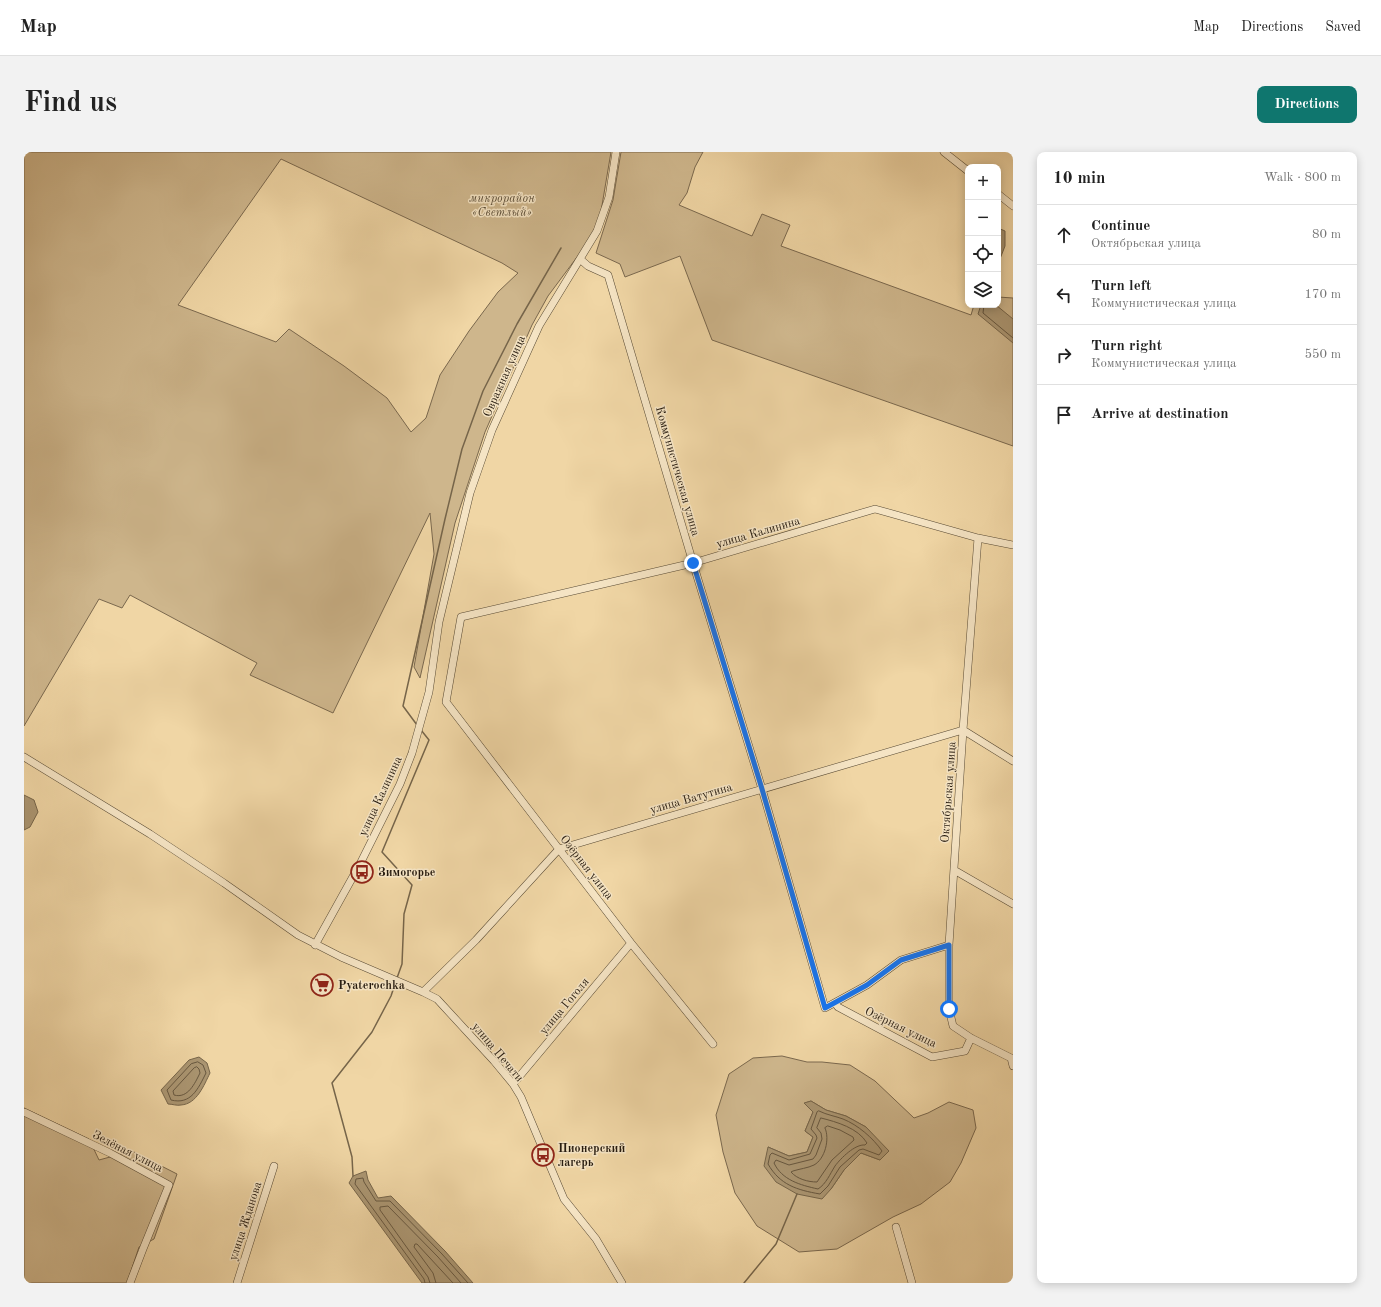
<!DOCTYPE html>
<meta charset="utf-8">
<style>
:root{--surface:#fff;--page:#f2f2f2;--text:#222;--muted:#767676;--line:#e0e0e0;--accent:#0f766e}
body{margin:0;font-family:"Old Standard TT",serif;background:var(--page);color:var(--text)}
.controls{position:absolute;right:12px;top:12px;display:grid;overflow:hidden;border-radius:8px;box-shadow:0 2px 10px #0003}
.controls button{width:36px;height:36px;display:grid;place-items:center;padding:0;border:0;border-bottom:1px solid var(--line);background:var(--surface);color:var(--text);font:20px sans-serif}
.stop{position:absolute;width:12px;height:12px;margin:-9px;border:3px solid #1a73e8;border-radius:50%;background:#fff}
.stop.end{background:#1a73e8;border-color:#fff;box-shadow:0 1px 4px #0008}
.list{margin:0;padding:0;list-style:none}
h2{display:flex;justify-content:space-between;align-items:center;height:52px;margin:0;padding:0 16px;font-size:17px}
h2 small{font-size:13px;font-weight:400;color:var(--muted)}
.list li{display:grid;grid-template-columns:26px 1fr auto;gap:12px;align-items:center;box-sizing:border-box;height:60px;padding:0 16px;border-top:1px solid var(--line)}
.list b{display:block;font-size:15px;white-space:nowrap}
.list p{margin:0;font-size:13px;white-space:nowrap;color:var(--muted)}
.list em{font-size:13px;font-style:normal;color:var(--muted)}
.icon{flex:none;width:22px;height:22px;fill:none;stroke:currentColor;stroke-width:2;stroke-linecap:round;stroke-linejoin:round}
.map{position:relative;flex:none;width:989px;height:1131px;overflow:hidden;border-radius:8px}
header{display:flex;align-items:center;gap:24px;box-sizing:border-box;height:56px;padding:0 20px;background:var(--surface);border-bottom:1px solid var(--line)}
header strong{font-size:19px}
nav{display:flex;gap:22px;margin-inline-start:auto;font-size:14px}
.intro{display:flex;align-items:center;justify-content:space-between;box-sizing:border-box;height:96px;padding:0 24px}
h1{margin:0;font-size:28px}
.button{padding:10px 18px;border-radius:8px;background:var(--accent);color:#fff;font-size:14px;font-weight:700}
main{display:flex;gap:24px;padding:0 24px}
aside{flex:1;background:var(--surface);border-radius:8px;box-shadow:0 2px 10px #0003}
.map>svg:first-child{display:block}
.green{fill:#ceb68c;stroke:#7a684e;fill-rule:evenodd}
.water{fill:#ab9672;stroke:#76654a}
.lines{fill:none;stroke-linecap:round;stroke-linejoin:round}
.shore{stroke:#685840;stroke-width:1}
.stream{stroke:#76654a;stroke-width:1.5}
.minor-casing{stroke:#584a34;stroke-width:8}
.minor{stroke:#f5e4c4;stroke-width:7}
.route{stroke:#1a73e8;stroke-width:5}
.labels{text-anchor:middle;stroke-width:3;stroke-linejoin:round;paint-order:stroke}
.park-label{font-size:12px;font-style:italic;fill:#584a34;stroke:#f5e4c4}
.street-label{font-size:12px;fill:#261b0f;stroke:#f5e4c4}
.poi-label{font-size:12px;font-weight:bold;fill:#261b0f;stroke:#f5e4c4;text-anchor:start}
</style>
<header>
<strong>Map</strong>
<nav><a>Map</a><a>Directions</a><a>Saved</a></nav>
</header>
<div class="intro"><h1>Find us</h1><a class="button">Directions</a></div>
<main>
<div class="map">
<svg width="989" height="1131" viewBox="0 0 989 1131">
<rect width="100%" height="100%" fill="#f0d6a5"/>
<filter id="stains"><feTurbulence type="fractalNoise" baseFrequency=".005" numOctaves="4"/><feColorMatrix values="0 0 0 0 .2 0 0 0 0 .09 0 0 0 0 .02 0 0 0 .5 -.17"/></filter>
<radialGradient id="worn" r=".72"><stop offset=".6" stop-color="#630" stop-opacity="0"/><stop offset="1" stop-color="#630" stop-opacity=".3"/></radialGradient>
<path class="green" d="M0 0H587L574 77 524 144 508 173 461 280 431 371 396 526 390 515 410 402 406 361 309 561 226 523 233 511 106 443 98 456 75 447 0 574ZM257 7 478 111 494 121 474 140 445 179 416 223 402 266 387 280 363 246 320 214 265 177 252 190 154 153Z
M597 0H679L671 15 663 41 655 53 728 84 738 62 766 73 757 94 947 163 950 153H974V145L989 146V294L688 188 656 104 601 125 596 112 572 101 589 48Z
M758 904 783 910H798L826 913 851 929 890 966 904 961 925 950 949 958 952 976 937 1011 926 1030 897 1052 869 1065 813 1097 775 1100 733 1074 711 1041 699 1000 692 963 705 922 729 906ZM787 949 802 958 822 964 842 975 851 986 856 1008 837 1001 820 1018 807 1037 744 995 765 1004 783 1000 789 985 781 979 789 960 781 951Z
M0 956 65 987 75 1008 108 999 153 1022 130 1087 115 1095 103 1131H0Z"/>
<path class="water" d="M974 76 981 79V94L974 112Z
M957 153H972L989 167V191L954 162Z
M0 643 10 648 14 660 6 675 0 678Z
M175 905 183 911 186 921C180 933 173 952 157 953 153 954 148 952 144 952L137 938 165 908Z
M787 949 802 958 822 964 842 975 865 999 856 1008 837 1001 820 1018 807 1037 798 1047 773 1042 752 1030 740 1014 744 995 765 1004 783 1000 789 985 781 979 789 960 780 951Z
M342 1019 344 1028 354 1046 367 1044 421 1099 449 1131H398L325 1031 329 1024Z"/>
<g class="lines">
<path class="shore" d="M960 153 959 161 989 186
M174 910 179 913 182 921C174 937 167 953 147 948L143 938 167 912Z
M173 915 175 917 176 921C171 931 164 947 150 943L149 939 170 916Z
M795 959C803 963 811 964 819 967 834 973 849 986 858 999L855 1003 839 997 835 998 816 1015 804 1034 796 1042C773 1038 756 1033 744 1012L746 1003 748 1001 765 1008 786 1002 793 986 792 983 787 977 793 960Z
M797 966C813 970 834 976 843 991L841 993C831 992 817 1006 811 1014 806 1022 802 1032 794 1037 776 1033 758 1028 750 1011L752 1008 765 1013 789 1007 792 1003 798 987 797 981 793 976Z
M804 974 816 978 829 985 830 988 808 1008 793 1030C784 1030 773 1027 767 1020L769 1019C775 1017 784 1016 790 1013 801 1007 806 987 801 976Z
M401 1131 400 1127 331 1032 332 1027 339 1026 340 1030 352 1049H366L418 1102 444 1131
M406 1131 404 1125 356 1058V1055L364 1054 414 1105 437 1131
M412 1131 409 1121 390 1095 391 1092H393L429 1131"/>
<path class="stream" d="M393 573 379 554 421 367 438 297 459 239 493 172 537 96
M373 826 378 812 380 762 388 733 358 700 405 588 397 578
M329 1024 328 1005 308 931 348 880 367 844 371 832
M720 1131 752 1092 773 1042"/>
<g class="minor-casing">
<path id="minor" d="M920 0 944 19
M974 42 989 54
M556 107 564 114 584 123 669 411 738 637 801 856 843 833 877 808 925 793
M954 386 939 578 925 793V857L929 874 947 886 987 906 989 914
M0 605 126 682 200 731 274 783 317 805 399 840 413 847 470 909 489 932 497 945 518 995 540 1047 572 1087 598 1131
M930 718 989 752
M291 793 336 712 376 632 388 601 405 540 415 470 446 341 468 278 515 174 573 79 585 45 592 0
M399 840 452 788 535 697 939 578 989 609
M811 851 814 855 908 905 941 899 947 886
M689 892 607 791 422 550 437 465 669 411 851 357 954 386 989 393
M489 932 607 791
M0 960 86 1001 145 1033 119 1097 106 1131
M872 1075 888 1131
M213 1131 250 1014"/>
</g>
<use href="#minor" class="minor"/>
</g>
<g class="lines">
<path class="route" d="M669 411 738 637 801 856 843 833 877 808 925 793V857"/>
</g>
<defs>
<g id="bus-ring" transform="scale(1.15)"><circle r="9.5" fill="#f5e4c4" stroke="#8f2418" stroke-width="1.5"/><path d="M-5-6H5V4H4V6H2V4H-2V6H-4V4H-5ZM-3.5-4V0h7V-4ZM-3.5 1.2v1.5H-2V1.2ZM2 1.2v1.5H3.5V1.2Z" fill="#8f2418"/></g>
<g id="supermarket-ring" transform="scale(1.15)"><circle r="9.5" fill="#f5e4c4" stroke="#8f2418" stroke-width="1.5"/><path d="M-6-5.5h2.5l.6 2H6L4.5 2H-2.5L-4.4-4H-6ZM-1.5 3.2a1.3 1.3 0 1 0 .1 0ZM3 3.2a1.3 1.3 0 1 0 .1 0Z" fill="#8f2418"/></g>
</defs>
<g fill-rule="evenodd">
<use href="#bus-ring" x="338" y="720"/>
<use href="#supermarket-ring" x="298" y="833"/>
<use href="#bus-ring" x="519" y="1003"/>
</g>
<g class="labels">
<g class="park-label">
<text x="478" y="50">микрорайон<tspan x="478" dy="14">«Светлый»</tspan></text>
</g>
<g class="street-label">
<text transform="translate(480 224) rotate(-66)" y="4">Овражная улица</text>
<text transform="translate(654 319) rotate(74)" y="4">Коммунистическая улица</text>
<text transform="translate(734 380) rotate(-16)" y="4">улица Калинина</text>
<text transform="translate(924 640) rotate(-86)" y="4">Октябрьская улица</text>
<text transform="translate(356 644) rotate(-65)" y="4">улица Калинина</text>
<text transform="translate(667 646) rotate(-16)" y="4">улица Ватутина</text>
<text transform="translate(563 715) rotate(52)" y="4">Озёрная улица</text>
<text transform="translate(540 854) rotate(-50)" y="4">улица Гоголя</text>
<text transform="translate(877 875) rotate(26)" y="4">Озёрная улица</text>
<text transform="translate(474 900) rotate(50)" y="4">улица Печати</text>
<text transform="translate(104 999) rotate(27)" y="4">Зелёная улица</text>
<text transform="translate(221 1069) rotate(-72)" y="4">улица Жданова</text>
</g>
<g class="poi-label">
<text x="354" y="724">Зимогорье</text>
<text x="314" y="837">Pyaterochka</text>
<text x="534" y="1000">Пионерский<tspan x="534" dy="14">лагерь</tspan></text>
</g>
</g>
<rect width="100%" height="100%" filter="url(#stains)"/>
<rect width="100%" height="100%" fill="url(#worn)"/>
</svg>
<div class="controls">
<button>+</button>
<button>−</button>
<button><svg class="icon" aria-label="locate" viewBox="0 0 24 24"><circle cx="12" cy="12" r="6"/><path d="M12 2v4M12 18v4M2 12h4M18 12h4"/></svg></button>
<button><svg class="icon" aria-label="layers" viewBox="0 0 24 24"><path d="M12 4l9 5-9 5-9-5zM3 14l9 5 9-5"/></svg></button>
</div>
<div class="stop" style="left:925px;top:857px"></div>
<div class="stop end" style="left:669px;top:411px"></div>
</div>
<aside>
<h2>10 min<small>Walk · 800 m</small></h2>
<ul class="list">
<li><svg class="icon" aria-label="ahead" viewBox="0 0 24 24"><path d="M12 20V5M6 11l6-6 6 6"/></svg><div><b>Continue</b><p>Октябрьская улица</p></div><em>80 m</em></li>
<li><svg class="icon" aria-label="left" viewBox="0 0 24 24"><path d="M17 20v-9H6M10 6l-5 5 5 5"/></svg><div><b>Turn left</b><p>Коммунистическая улица</p></div><em>170 m</em></li>
<li><svg class="icon" aria-label="right" viewBox="0 0 24 24"><path d="M7 20v-9h11M14 6l5 5-5 5"/></svg><div><b>Turn right</b><p>Коммунистическая улица</p></div><em>550 m</em></li>
<li><svg class="icon" aria-label="arrive" viewBox="0 0 24 24"><path d="M6 21V4h12l-3 4 3 4H6"/></svg><div><b>Arrive at destination</b></div></li>
</ul>
</aside>
</main>
